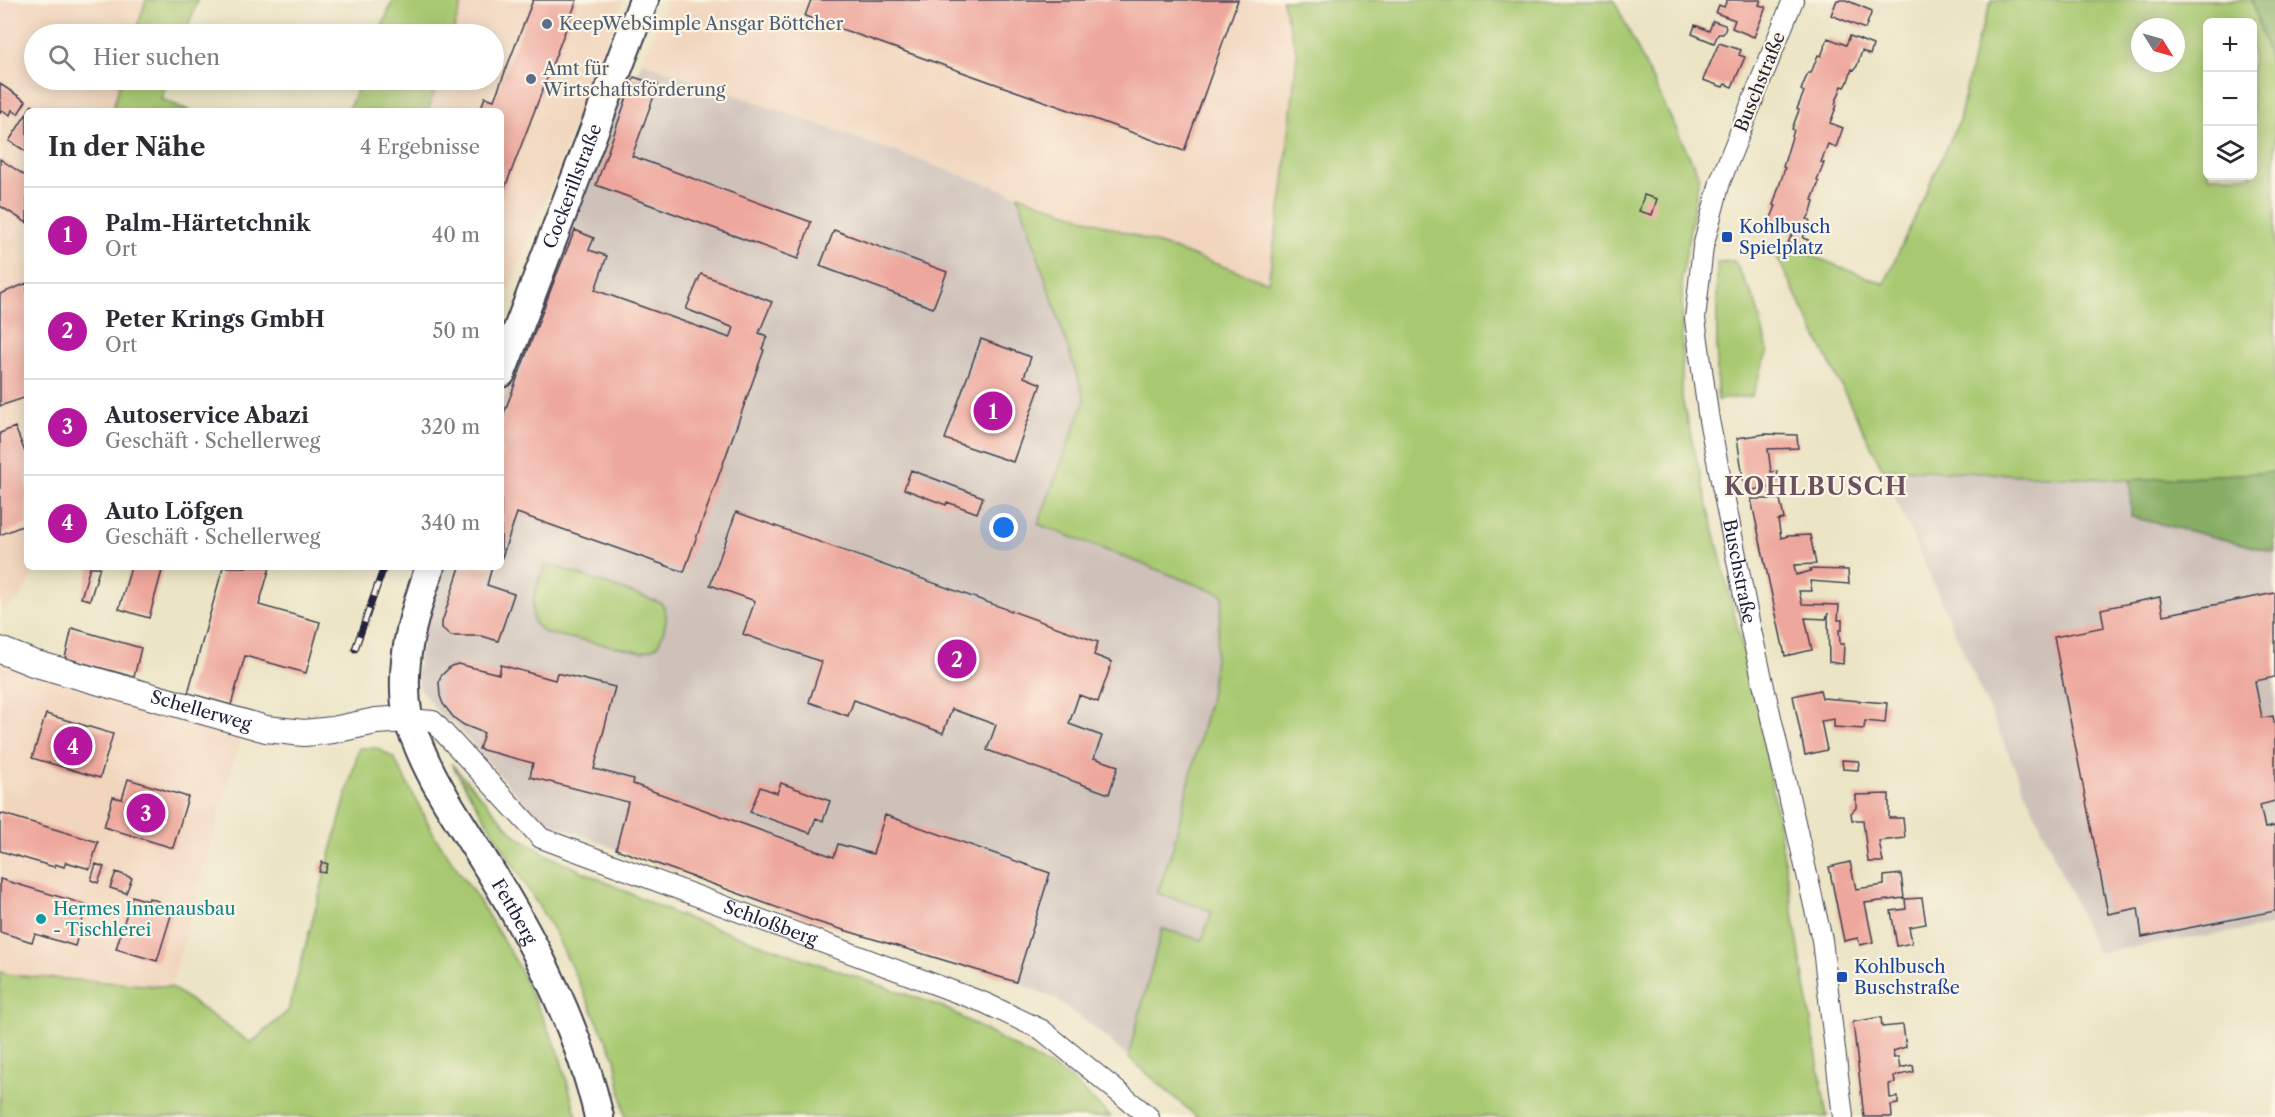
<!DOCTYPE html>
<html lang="de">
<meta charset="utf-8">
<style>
:root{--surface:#fff;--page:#f7f7f7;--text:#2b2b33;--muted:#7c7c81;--line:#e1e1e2;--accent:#b5179e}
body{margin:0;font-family:"Libre Caslon Text",serif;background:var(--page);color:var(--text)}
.controls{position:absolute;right:18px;top:18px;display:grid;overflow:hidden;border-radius:9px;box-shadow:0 3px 15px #0003}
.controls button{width:54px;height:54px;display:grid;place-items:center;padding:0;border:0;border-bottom:2px solid var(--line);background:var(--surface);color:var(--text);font:30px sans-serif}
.compass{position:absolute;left:2131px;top:18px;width:54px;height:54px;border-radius:50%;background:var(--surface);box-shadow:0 3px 15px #0003;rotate:127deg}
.you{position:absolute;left:1004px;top:528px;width:21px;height:21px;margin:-15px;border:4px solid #fff;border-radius:50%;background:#1a73e8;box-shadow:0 0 0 9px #1a73e833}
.badge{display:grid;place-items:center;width:39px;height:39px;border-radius:50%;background:var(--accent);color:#fff;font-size:20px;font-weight:700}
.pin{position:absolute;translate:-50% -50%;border:3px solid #fff;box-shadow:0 2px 6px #0006}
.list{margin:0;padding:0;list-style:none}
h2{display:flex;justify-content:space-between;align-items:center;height:78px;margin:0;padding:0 24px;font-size:26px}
h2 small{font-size:20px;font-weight:400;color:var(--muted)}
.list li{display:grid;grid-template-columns:39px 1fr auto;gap:18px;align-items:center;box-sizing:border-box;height:96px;padding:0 24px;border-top:2px solid var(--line)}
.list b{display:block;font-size:22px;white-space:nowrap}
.list p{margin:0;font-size:20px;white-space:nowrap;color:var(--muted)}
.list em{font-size:20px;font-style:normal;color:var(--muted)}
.icon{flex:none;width:33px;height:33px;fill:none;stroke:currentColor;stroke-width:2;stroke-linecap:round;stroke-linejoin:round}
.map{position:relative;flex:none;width:2275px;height:1117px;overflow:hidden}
.search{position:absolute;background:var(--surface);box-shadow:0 3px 15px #0003;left:24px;top:24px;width:480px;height:66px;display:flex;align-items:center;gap:15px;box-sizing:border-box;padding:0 21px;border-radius:33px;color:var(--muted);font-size:22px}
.panel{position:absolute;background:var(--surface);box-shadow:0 3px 15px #0003;left:24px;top:108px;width:480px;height:462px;border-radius:9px}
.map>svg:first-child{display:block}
.built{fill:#f1d5bd}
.industrial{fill:#cec1ba}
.green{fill:#a8c971;stroke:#657656;stroke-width:1.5;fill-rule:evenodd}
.forest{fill:#86ad63;stroke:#54684f;stroke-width:1.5}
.building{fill:#eea79d}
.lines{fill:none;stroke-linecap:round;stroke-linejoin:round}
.minor-casing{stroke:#403f50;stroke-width:22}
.tertiary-casing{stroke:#403f50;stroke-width:28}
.secondary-casing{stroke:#403f50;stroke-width:32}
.minor{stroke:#fff;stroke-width:20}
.tertiary{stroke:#fff;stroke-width:26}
.secondary{stroke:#fff;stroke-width:28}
.rail-casing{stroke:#22223b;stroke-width:7}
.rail{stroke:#fcf5e5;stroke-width:4.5;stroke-dasharray:14;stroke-linecap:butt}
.service-dot{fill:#5c6f8a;stroke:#fcf5e5;stroke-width:2}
.transit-dot{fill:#1a4fb4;stroke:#fcf5e5;stroke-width:2}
.culture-dot{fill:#0f9aa8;stroke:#fcf5e5;stroke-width:2}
.labels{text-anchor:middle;stroke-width:4.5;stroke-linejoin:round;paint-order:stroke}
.service-label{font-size:18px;fill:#4e5e75;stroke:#fcf5e5;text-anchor:start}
.street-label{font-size:18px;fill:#22223b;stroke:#fcf5e5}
.transit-label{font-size:18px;fill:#164399;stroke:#fcf5e5;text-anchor:start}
.culture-label{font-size:18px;fill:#0d838f;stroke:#fcf5e5;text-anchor:start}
.district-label{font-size:24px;font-weight:bold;letter-spacing:1.5px;fill:#69515d;stroke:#fcf5e5}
</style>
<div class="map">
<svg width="2275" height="1117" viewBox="0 0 2275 1117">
<rect width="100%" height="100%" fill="#fcf5e5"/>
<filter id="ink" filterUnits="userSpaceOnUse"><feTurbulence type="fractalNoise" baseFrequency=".0167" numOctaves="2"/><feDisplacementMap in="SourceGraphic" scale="12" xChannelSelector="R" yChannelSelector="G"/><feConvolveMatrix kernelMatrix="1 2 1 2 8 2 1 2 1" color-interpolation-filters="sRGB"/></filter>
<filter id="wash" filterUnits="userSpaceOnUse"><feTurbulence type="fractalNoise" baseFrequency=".008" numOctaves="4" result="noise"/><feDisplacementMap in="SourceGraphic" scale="24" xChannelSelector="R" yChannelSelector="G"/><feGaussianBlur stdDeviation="1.35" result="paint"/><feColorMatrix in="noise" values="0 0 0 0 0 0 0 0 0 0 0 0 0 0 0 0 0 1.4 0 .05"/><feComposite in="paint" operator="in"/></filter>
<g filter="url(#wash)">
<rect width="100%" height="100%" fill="#ebe4c5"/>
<path class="built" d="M0 0H146L135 34H34V80H121L112 111H27V567H38L19 600 0 612Z
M463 0H624L501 310V111H428L438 80H494V34H452Z
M666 0H1282L1297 54 1283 191 1268 282 642 62Z
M0 663 240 739 171 987 11 975 0 972Z"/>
<path class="industrial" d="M642 62 1018 195 1085 400 1039 524 1224 595 1210 697 1172 851 1157 892 1213 911 1203 940 1162 930 1128 1057 1094 1027 1054 998 1016 982 814 921 616 849 541 819 524 803 451 720 447 723 420 689 417 675 420 650 430 609 443 567H501V406L629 75 636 78Z
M1882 468 2130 480 2131 517 2275 552V925L2097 953Z"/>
<path class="green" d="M146 0H198L185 34H135Z
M393 0H463L452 34H379Z
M1282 0H1614L1699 176 1682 277V399L1763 732 1827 1117H1197L1128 1057 1162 929 1202 940 1212 911 1157 893 1172 851 1210 697 1223 595 1038 524 1085 400 1018 195 1268 282 1283 191 1297 54Z
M1992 0H2252L2275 78V472L2130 480 1882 468 1773 249 1779 243 1884 284 1959 121 1977 41ZM2208 22H2252V176H2208ZM2140 27H2176V63H2140Z
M121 80H168L161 99 190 111H112Z
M361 80H438L428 111H348Z
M1734 261 1755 300 1768 351 1752 396 1717 400V262Z
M546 566H554L661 603C672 617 663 631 658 646L643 652 545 633C541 629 536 627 534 622 529 610 538 576 546 566Z
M359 748H377L394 758 436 838 478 899 515 960 558 1050 577 1117H0V972L11 975 171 987 251 1043 288 1011Z
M451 763 514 834 547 855 675 914 943 1007 1067 1076 1111 1117H625L615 1058 555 933Z"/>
<path class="forest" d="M2252 0H2275V78Z
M2275 472V552L2131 517 2130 480Z"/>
<g id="blocks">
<path class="building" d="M533 0H577L501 198V111H480L485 97 494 100Z
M811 0H1238L1184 151 805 16Z
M1727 0H1761L1759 5 1766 7 1754 37 1732 28 1735 20 1716 13 1719 5 1724 7Z
M1837 0H1846L1872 11 1865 29 1831 15Z
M1713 21 1725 25 1726 28 1723 34H1718L1714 43 1692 34 1695 25 1709 31Z
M1850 36 1873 45 1870 55 1862 51 1857 66 1854 70 1852 69 1847 84 1845 87 1842 86 1835 104 1837 105 1830 123 1843 128 1836 147 1828 144 1821 162 1824 163 1817 181 1819 182 1812 200 1814 201 1811 212 1807 219 1810 220 1803 238 1810 241 1806 250 1788 243 1792 234 1768 225 1776 206 1773 205 1785 168 1783 167 1794 130 1792 129 1799 110 1797 109 1804 92 1801 90 1808 73H1811L1818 55 1821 56 1828 38 1846 45Z
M1719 43 1741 50 1739 55 1745 57 1732 87 1725 84 1723 87 1703 80Z
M634 77 658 85 632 156 811 222 798 259 596 185Z
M0 84 26 101 18 114 12 110 10 115 2 110 0 113Z
M32 105 42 111H28Z
M27 113V152L9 141Z
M0 159 27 177V223L0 206Z
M1644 195 1657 199 1652 215 1639 211Z
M575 230 594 238 589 250 607 256 595 290 730 338 734 328 686 309 701 274 772 302 759 333 767 336 762 349 764 350 684 572 517 513 501 560V421L556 276Z
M834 230 947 272 933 308 820 266Z
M27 283V397L0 406V294Z
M981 339 1031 357 1024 377 1041 384 1013 462 945 439Z
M15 427 27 457V524L0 535V433Z
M1765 434 1797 435 1798 448 1768 449 1771 472 1777 471 1778 479 1772 480 1773 487 1745 491 1737 438Z
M911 470 983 497 977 513 947 502 946 505 904 489Z
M1751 499H1780L1784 519 1778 520 1781 538 1788 536 1810 535 1816 564 1794 565 1796 575 1811 571 1810 569 1848 570 1849 584 1810 581 1812 591H1799L1802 604 1839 605 1838 620H1842V630H1839L1840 644H1844L1843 664 1829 662 1828 613 1826 619 1805 618 1812 650 1785 656Z
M736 512 1098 642 1094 655 1112 662 1098 702 1079 695 1069 724 1102 736 1094 758 1118 766 1109 794 987 750 996 725 952 709 943 733 854 700 848 716 809 702 822 662 743 634 755 601 710 585Z
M90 567H100L90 600 81 598Z
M131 567H163L149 618 119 609Z
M223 567H270L259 605 320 622 306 673 245 656 231 705 188 693Z
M460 567H492L487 585 514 594 498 641 482 636H451L442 628V622Z
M2275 593V677L2255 681 2262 718 2273 716 2275 727V801L2260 805 2265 828 2275 826V911L2142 937 2138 908 2108 914 2054 637 2104 627 2101 609 2160 597 2163 615Z
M72 628 141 648 134 677 65 658Z
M458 664 499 674 501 665 555 680 557 673 615 687 594 769 634 779 633 784 834 857 838 844 873 854 885 815 1050 873 1016 982 814 921 616 849 628 802 530 777 533 763 479 749 484 733 464 725 454 718 443 704 440 696 439 682 441 676 451 666Z
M1820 690 1822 698 1887 703 1885 723 1865 721 1864 729 1834 727V719L1821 721 1827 750 1805 755 1793 696Z
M46 714 113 734 100 778 32 758Z
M1842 760 1859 761 1858 770 1843 769Z
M128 779 188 797 173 848 104 827 113 797 122 799Z
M781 783 830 801 823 821 816 818 810 833 750 812 760 787 777 793Z
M1889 794V818H1903L1905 838 1879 841 1883 862H1868L1863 820H1852L1851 813 1856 808V795Z
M0 813 98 842 90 869 66 862 64 867 55 864 54 867 0 851Z
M322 862 328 864 325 873 319 872Z
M1850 862 1856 889 1884 885V876L1901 874 1904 898 1865 903 1873 942 1860 945 1858 938 1844 941 1829 867Z
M96 864 104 867 98 883 91 880Z
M116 872 132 878 126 893 110 888Z
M0 879 87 905 75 946 35 934 32 942 0 932Z
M132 896 148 901 149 898 158 901V904L173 909 157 961 116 949Z
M1922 898 1926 924 1909 927 1912 943 1897 946 1891 911 1906 909 1905 899Z
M1881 1017 1882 1027 1903 1025 1906 1047 1893 1051 1894 1058 1898 1057 1900 1068 1913 1065 1914 1072 1894 1076 1895 1083 1889 1084 1890 1098 1898 1097V1104L1891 1105 1892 1117H1864L1853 1022Z"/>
</g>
</g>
<g filter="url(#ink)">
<use href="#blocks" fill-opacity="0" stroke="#403f50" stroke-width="1.5"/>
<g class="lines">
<g class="minor-casing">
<g id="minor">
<path id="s1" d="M1793 0 1720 182 1703 247 1695 319 1709 420 1750 626 1822 940 1843 1117"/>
<path id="s2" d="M408 719 433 721 541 838 985 1003 1042 1030 1149 1117"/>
</g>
</g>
<g class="tertiary-casing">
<g id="tertiary">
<path id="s3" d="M0 650 33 663 266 729 304 733 333 730 376 721 408 719"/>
</g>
</g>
<g class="secondary-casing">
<g id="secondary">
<path id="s4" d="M501 373 644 0"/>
<path id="s5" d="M430 567C413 616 398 665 408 718 410 728 416 738 419 747 437 791 465 829 489 869 537 946 579 1029 599 1117"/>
</g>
</g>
<use href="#minor" class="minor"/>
<use href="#tertiary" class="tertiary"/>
<use href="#secondary" class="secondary"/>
<g class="rail-casing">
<path id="rail" d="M355 649 384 567"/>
</g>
<use href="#rail" class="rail"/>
</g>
</g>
<g class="service-dot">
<circle cx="547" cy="24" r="6"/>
<circle cx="531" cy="79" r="6"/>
</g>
<g class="transit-dot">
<rect x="1721" y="231" width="12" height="12" rx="3"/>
<rect x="1836" y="971" width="12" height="12" rx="3"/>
</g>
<circle class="culture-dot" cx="41" cy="919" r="6"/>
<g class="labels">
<g class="service-label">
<text x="559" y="30">KeepWebSimple Ansgar Böttcher</text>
<text x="543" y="75">Amt für<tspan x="543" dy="21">Wirtschaftsförderung</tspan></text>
</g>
<g class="street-label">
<text transform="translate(1760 82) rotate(-68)" y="6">Buschstraße</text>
<text dy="6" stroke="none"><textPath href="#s4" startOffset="200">Cockerillstraße</textPath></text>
<text dy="6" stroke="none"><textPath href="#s1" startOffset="592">Buschstraße</textPath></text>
<text dy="6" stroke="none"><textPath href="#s3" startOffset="210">Schellerweg</textPath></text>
<text dy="6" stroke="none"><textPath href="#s5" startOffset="376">Fettberg</textPath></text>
<text dy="6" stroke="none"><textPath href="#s2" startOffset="429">Schloßberg</textPath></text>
</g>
<g class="transit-label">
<text x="1739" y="233">Kohlbusch<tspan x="1739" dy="21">Spielplatz</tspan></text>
<text x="1854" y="973">Kohlbusch<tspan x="1854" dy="21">Buschstraße</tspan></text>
</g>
<g class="culture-label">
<text x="53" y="915">Hermes Innenausbau<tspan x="53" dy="21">- Tischlerei</tspan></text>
</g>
<g class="district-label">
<text x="1816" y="495">KOHLBUSCH</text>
</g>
</g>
</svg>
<div class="controls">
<button>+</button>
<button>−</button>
<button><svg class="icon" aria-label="layers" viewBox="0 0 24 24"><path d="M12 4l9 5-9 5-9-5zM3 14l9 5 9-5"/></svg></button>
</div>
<svg class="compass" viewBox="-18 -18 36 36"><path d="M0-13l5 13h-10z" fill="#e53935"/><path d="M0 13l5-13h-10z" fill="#7c7c81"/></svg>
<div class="you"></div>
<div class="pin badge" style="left:993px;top:411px">1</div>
<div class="pin badge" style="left:957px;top:659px">2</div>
<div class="pin badge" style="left:146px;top:813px">3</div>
<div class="pin badge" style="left:73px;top:746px">4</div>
<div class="search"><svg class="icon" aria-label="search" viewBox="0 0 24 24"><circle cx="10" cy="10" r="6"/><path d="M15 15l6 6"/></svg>Hier suchen</div>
<section class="panel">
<h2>In der Nähe<small>4 Ergebnisse</small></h2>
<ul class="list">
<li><span class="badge">1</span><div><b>Palm-Härtetchnik</b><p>Ort</p></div><em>40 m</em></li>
<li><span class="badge">2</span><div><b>Peter Krings GmbH</b><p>Ort</p></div><em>50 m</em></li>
<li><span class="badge">3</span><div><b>Autoservice Abazi</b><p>Geschäft · Schellerweg</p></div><em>320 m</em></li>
<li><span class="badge">4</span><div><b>Auto Löfgen</b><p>Geschäft · Schellerweg</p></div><em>340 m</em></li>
</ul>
</section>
</div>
